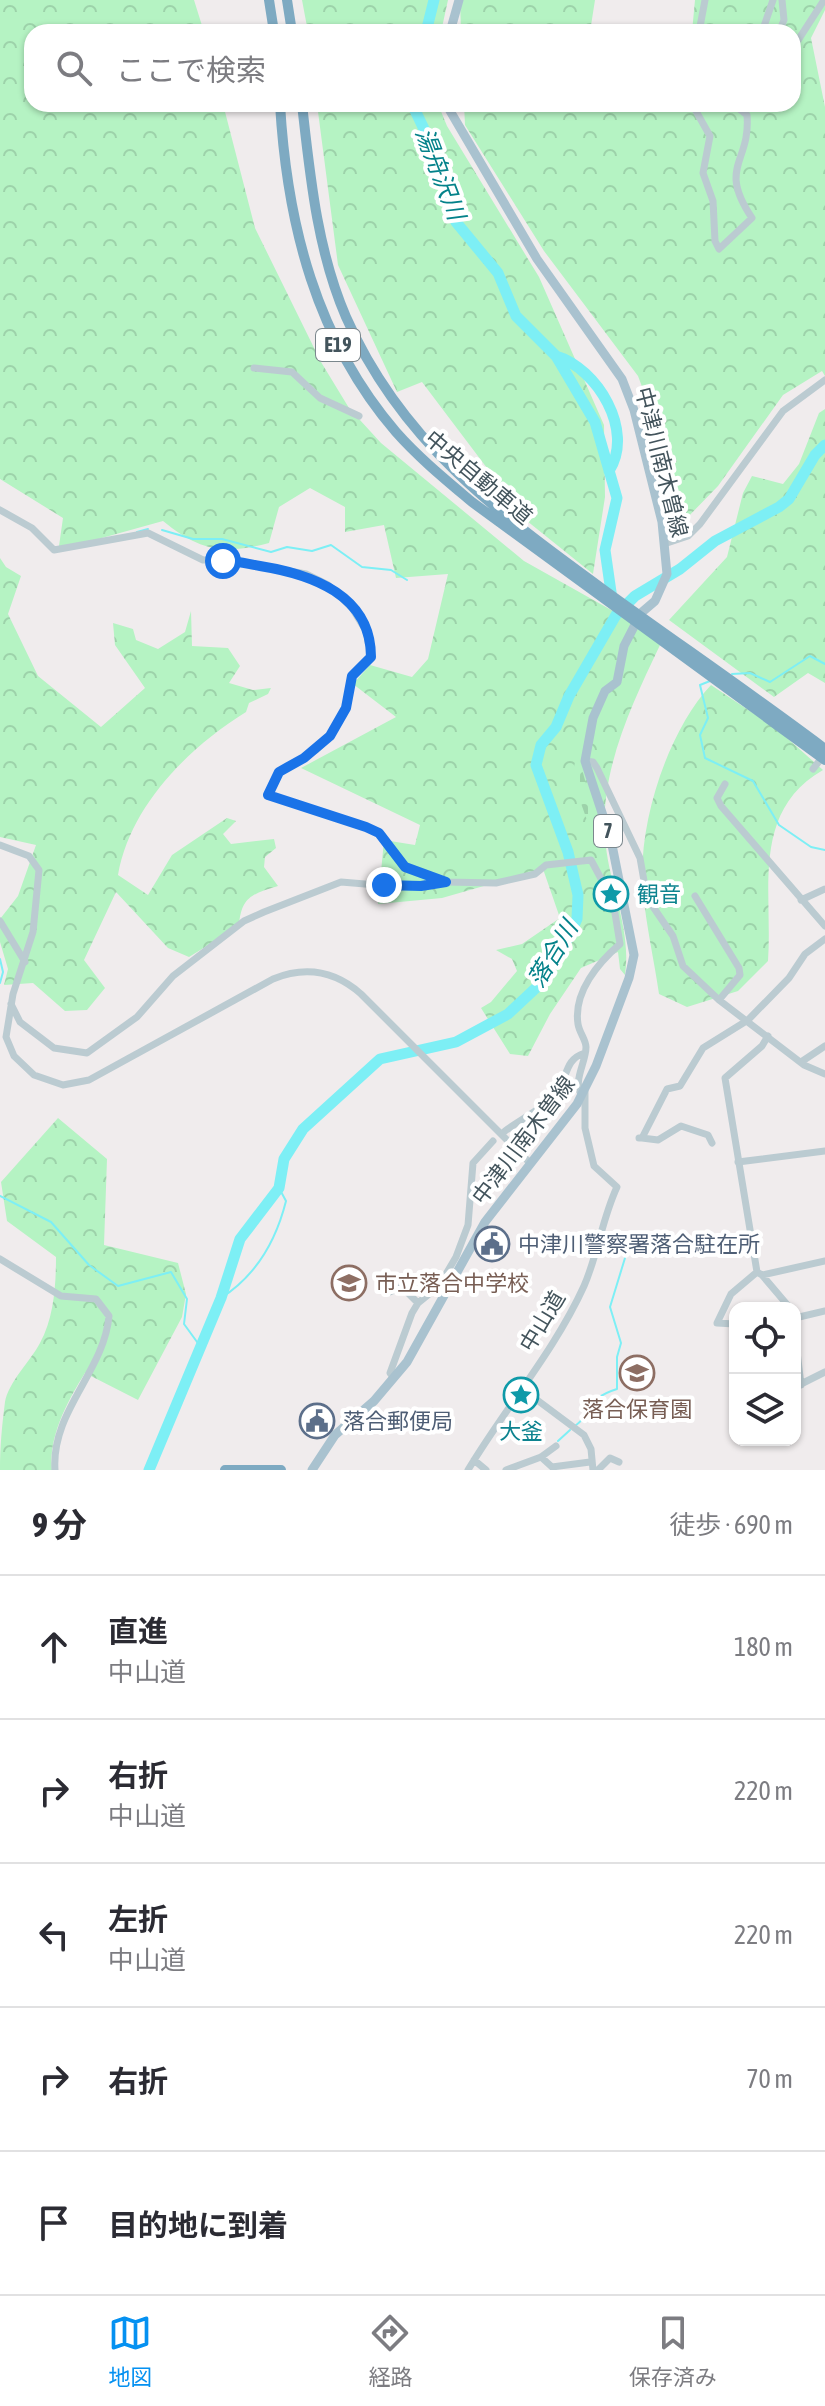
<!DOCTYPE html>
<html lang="ja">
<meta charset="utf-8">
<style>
:root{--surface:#fff;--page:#f2f2f3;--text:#2b2b33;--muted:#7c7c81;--line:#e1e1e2;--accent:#0591f1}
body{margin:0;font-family:"Asap Condensed","Noto Sans JP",sans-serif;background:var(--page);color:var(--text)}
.controls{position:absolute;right:24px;bottom:24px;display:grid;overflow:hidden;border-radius:16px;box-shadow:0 2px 6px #0004}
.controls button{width:72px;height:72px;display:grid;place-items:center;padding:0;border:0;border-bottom:2px solid var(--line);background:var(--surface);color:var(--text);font:40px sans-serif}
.stop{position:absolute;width:24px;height:24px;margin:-18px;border:6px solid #1a73e8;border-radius:50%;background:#fff}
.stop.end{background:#1a73e8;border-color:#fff;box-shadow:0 2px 8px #0008}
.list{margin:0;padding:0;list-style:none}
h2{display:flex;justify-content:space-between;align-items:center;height:104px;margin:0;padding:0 32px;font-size:34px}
h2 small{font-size:26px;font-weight:400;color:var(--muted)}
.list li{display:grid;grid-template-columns:52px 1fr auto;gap:24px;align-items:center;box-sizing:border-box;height:144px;padding:0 32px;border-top:2px solid var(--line)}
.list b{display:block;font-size:30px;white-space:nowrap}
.list p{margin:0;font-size:26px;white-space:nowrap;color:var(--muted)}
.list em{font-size:26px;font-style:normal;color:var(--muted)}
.icon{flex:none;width:44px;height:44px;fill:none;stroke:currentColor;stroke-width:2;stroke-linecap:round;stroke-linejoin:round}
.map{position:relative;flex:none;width:825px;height:1470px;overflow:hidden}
.search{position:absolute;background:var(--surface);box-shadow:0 2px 6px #0004;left:24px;right:24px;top:24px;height:88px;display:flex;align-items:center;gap:20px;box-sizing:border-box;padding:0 28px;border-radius:24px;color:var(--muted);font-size:30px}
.sheet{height:824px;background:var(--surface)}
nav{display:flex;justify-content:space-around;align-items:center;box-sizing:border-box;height:112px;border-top:2px solid var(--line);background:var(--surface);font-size:22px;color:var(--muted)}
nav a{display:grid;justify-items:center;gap:4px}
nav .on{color:var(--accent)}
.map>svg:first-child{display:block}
.forest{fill:url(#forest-crowns)}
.cemetery{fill:url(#cemetery-stones)}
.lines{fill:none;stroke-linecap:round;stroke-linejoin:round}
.stream{stroke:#7deff5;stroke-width:2}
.river{stroke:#7deff5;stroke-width:11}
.minor{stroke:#bbcbd1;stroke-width:7}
.major{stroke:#a9c2cf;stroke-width:9}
.highway{stroke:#7eaac2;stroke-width:10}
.route{stroke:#1a73e8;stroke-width:10}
.labels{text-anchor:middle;stroke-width:8;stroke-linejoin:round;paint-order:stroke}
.shield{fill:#fff;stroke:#7b878d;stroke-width:2}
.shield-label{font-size:20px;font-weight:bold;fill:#43545c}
.street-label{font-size:22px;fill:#43545c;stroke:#fff}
.culture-label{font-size:22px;fill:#0d838f;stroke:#fff;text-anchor:start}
.service-label{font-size:22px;fill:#4e5e75;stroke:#fff;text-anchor:start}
.education-label{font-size:22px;fill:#785e54;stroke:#fff;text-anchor:start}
.water-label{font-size:24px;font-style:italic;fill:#04828a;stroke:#fff}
</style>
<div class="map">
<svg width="825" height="1470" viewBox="0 0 825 1470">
<defs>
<pattern id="forest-crowns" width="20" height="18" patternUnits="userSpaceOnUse" patternTransform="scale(2)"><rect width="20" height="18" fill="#b5f3c3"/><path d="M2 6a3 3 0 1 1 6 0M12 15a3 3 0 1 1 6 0" fill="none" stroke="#9dd2aa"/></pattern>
<pattern id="cemetery-stones" width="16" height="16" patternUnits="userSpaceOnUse" patternTransform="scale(2)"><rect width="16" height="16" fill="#b5f3c3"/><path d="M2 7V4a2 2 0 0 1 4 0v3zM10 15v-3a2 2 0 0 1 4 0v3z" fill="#9dd2aa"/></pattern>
</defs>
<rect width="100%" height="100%" fill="#f0eced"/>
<path class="forest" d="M0 0H194L204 32H32V104H223L255 228 321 362 349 408 381 443 524 561 645 629 660 645C632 704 600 770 605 837 608 884 632 928 625 975L620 969 618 952 581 968 550 1014 528 1056 510 1054 481 1008 491 1002 517 971 512 959 496 950 522 944 560 918 543 869 442 898 378 904 384 840 415 845 420 825 301 768 396 717 353 684 370 665 412 677 428 659 448 574 396 578 384 525 345 532V507L310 488 279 507 269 543C223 555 200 551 163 521L73 546H59L63 518 0 479Z
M302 0H448L441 32H308Z
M460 0H595L590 32H461Z
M695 0H825V10L811 38 825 107V376L822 371 783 395 718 486 684 521 669 517 665 448 638 376 544 251 465 125 464 104H793V32H692Z
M317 104H438L447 126 539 277 604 425 605 497 593 574 491 492 493 476 422 382 397 392 338 265Z
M825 409V683L808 673 774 697 669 620 727 557 743 493 752 476 783 484 799 464 819 413Z
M0 558 6 567 21 576 8 614 38 676 101 727 145 688 115 645 113 623 133 629 136 640 158 649 185 632 191 611 192 646 228 648 240 666 229 683 253 690 271 688 268 694 249 703 246 712C188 748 130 806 118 875L148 895 172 855 227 818 236 821 223 834 231 844 274 839 276 848 265 857 264 867 278 886C252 894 241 897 239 926L189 957 168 948 116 892 84 960 105 988 87 1010 65 1011 33 983 4 985 8 969 0 942V919L18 896 36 845 0 837Z
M711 685 778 730 823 770C750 812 773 892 768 961L738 991 687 1007 659 994C654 960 646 925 643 891 637 826 667 732 711 685Z
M58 1118 107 1159 104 1245 178 1263 186 1294 182 1317 138 1400 85 1373C68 1400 48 1437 52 1470H0C0 1446 2 1425 5 1402 8 1383 31 1360 40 1343 54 1318 56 1284 56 1257L7 1221 1 1182Z"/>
<path class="cemetery" d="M575 762H580L600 835 593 837 572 778Z"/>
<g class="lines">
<path class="stream" d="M162 530 193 539H222L271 552 287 547 312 551 331 545 362 567 391 570 407 580
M137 532 148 529
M732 674 750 673 770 682 810 656 825 664
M710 681 700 685 708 718 700 735 705 758 753 781 779 825 811 847 825 850
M0 959 3 972 0 983
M0 1196 51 1222 89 1265 118 1286 171 1272 187 1299 184 1324 200 1346
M221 1298C257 1275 276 1241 286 1201L279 1188
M575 1426C596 1410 585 1399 617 1389V1357L621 1343 610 1307 625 1258
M558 1441 570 1430"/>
<path class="river" d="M426 32 434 0
M412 104 437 156 449 209 456 222 498 273 516 316 556 356 595 422 617 498 605 550 612 599
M556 356C597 368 635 431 609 471
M149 1470 221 1298 240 1239 279 1188 284 1159 303 1129 380 1059 456 1042 508 1014 538 986 568 938 577 919 578 895 568 852 536 765 541 745 556 727 569 696 616 615 635 596 680 569 715 541 779 507 789 499 815 455 825 445"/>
<path class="minor" d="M699 32 705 0
M762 32 773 0
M779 32 784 20 782 0
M793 48 824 0
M692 104 710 136 703 173 713 201 715 241 719 249 752 218C717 166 751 163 747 115L733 104
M254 368 292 372 320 398 359 416
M0 510 32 528 54 550 148 533 203 560H228L306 574 328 585 352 608 366 631 371 657 352 676 346 708 330 736 316 750 279 772 268 795 366 827 379 833 405 867 446 882 496 883 535 874 546 865 591 860 613 901 620 944C599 962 573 992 578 1024 579 1032 586 1040 586 1047 586 1063 572 1081 582 1096
M664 544 688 536 700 524 783 411 825 380
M585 761 593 762 597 768 640 858 647 898 673 936 683 966 719 1000 804 1065 825 1074
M813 769 824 755
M725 784 717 798 721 806 825 926
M0 845 29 856 39 870 33 932 13 994 6 1037 14 1056 34 1075 63 1085 89 1080 273 979C305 966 335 971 361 994L530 1163
M695 896 739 968 740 975 719 1000
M801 900 825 889
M0 921 25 962
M11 1004 20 1022 54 1048 87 1053 137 1017 173 976 244 921 264 912 341 882 401 887 445 882
M801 1062 825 1046
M505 1131C521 1119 544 1108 557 1092 568 1078 564 1059 585 1053
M639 1138H642L667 1089 680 1086 703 1048 748 1020 789 978 805 954 825 939
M642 1138 658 1140 681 1126 708 1135 712 1143
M738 1162 825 1151
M0 1259 61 1296 96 1299 109 1316C104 1372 51 1411 55 1470
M757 1272 725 1078 762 1046 768 1036
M762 1275 790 1308
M387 1293 402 1287 418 1303
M795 1318 825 1311
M735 1324 717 1323 731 1294 757 1272 762 1275 825 1261
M795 1335 801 1385
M394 1378 390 1373 412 1313 418 1303 439 1286 456 1257 468 1225 473 1163 493 1141
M795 1387 825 1372
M521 1388 584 1435 591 1449 593 1470
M541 1457 552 1467 590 1462
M474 1460 486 1470
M468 1470C505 1408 554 1352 584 1286 598 1254 602 1219 617 1187L594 1166 585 1128V1092
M506 1470 541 1457 556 1446
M598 1470 610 1458 619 1462"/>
<path class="major" d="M450 32 459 0
M312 1470 335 1435 374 1401 407 1362 485 1222 577 1104 596 1066 629 978 634 955 611 840 585 761 593 718 605 691 617 682 624 646 641 613 655 601 667 574 662 522 634 410 622 379 537 259 446 104"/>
<path class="highway" d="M269 0 274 32
M287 0 292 32
M280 104C287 224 316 339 396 432 419 458 446 480 472 502L825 760
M302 104C310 175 317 250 346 317 401 442 497 512 604 590 677 643 752 694 825 749
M225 1470H281"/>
</g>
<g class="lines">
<path class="route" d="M223 561C235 560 248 564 260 566 310 574 371 594 371 657L352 676 346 708 330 736 304 758 279 772 268 795 366 827 379 833 405 867 446 882 421 886 384 885"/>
</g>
<defs>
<g id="sight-ring" transform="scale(1.8)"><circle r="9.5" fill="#fff" stroke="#0f9aa8" stroke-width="1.5"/><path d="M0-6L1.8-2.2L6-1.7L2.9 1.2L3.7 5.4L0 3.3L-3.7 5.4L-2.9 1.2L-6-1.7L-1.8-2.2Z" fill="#0f9aa8"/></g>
<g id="civic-ring" transform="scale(1.8)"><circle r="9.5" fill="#fff" stroke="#5c6f8a" stroke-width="1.5"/><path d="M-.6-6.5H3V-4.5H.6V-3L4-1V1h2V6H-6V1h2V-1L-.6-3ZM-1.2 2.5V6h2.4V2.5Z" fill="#5c6f8a"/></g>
<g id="school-ring" transform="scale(1.8)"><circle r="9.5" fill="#fff" stroke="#8d6e63" stroke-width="1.5"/><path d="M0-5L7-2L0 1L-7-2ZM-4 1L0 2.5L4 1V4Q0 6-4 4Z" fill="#8d6e63"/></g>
</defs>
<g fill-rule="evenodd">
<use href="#sight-ring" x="611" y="894"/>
<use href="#civic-ring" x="492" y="1244"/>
<use href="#school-ring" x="349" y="1283"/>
<use href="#school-ring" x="637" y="1373"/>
<use href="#sight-ring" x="521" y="1395"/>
<use href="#civic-ring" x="317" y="1421"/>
</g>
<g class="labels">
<g class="shield">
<rect x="316" y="329" width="44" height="32" rx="6"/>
<rect x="594" y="815" width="28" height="32" rx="6"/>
</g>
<g class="shield-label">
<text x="338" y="352">E19</text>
<text x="608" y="838">7</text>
</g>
<g class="street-label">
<text transform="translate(662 462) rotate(76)" y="8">中津川南木曽線</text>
<text transform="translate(479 477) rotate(40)" y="8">中央自動車道</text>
<text transform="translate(523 1140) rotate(-53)" y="8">中津川南木曽線</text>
<text transform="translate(542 1321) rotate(-59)" y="8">中山道</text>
</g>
<g class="culture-label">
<text x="637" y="902">観音</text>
<text x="521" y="1439" text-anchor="middle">大釜</text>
</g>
<g class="service-label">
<text x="518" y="1252">中津川警察署落合駐在所</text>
<text x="343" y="1429">落合郵便局</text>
</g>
<g class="education-label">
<text x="375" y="1291">市立落合中学校</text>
<text x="637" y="1417" text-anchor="middle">落合保育園</text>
</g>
<g class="water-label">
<text transform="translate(440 174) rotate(69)" y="8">湯舟沢川</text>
<text transform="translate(553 954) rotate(-59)" y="8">落合川</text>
</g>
</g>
</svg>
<div class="controls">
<button><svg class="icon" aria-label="locate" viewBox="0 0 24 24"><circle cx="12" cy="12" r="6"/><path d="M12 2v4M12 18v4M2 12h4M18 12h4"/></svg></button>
<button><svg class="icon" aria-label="layers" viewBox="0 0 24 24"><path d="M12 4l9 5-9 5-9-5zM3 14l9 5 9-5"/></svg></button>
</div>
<div class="stop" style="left:223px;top:561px"></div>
<div class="stop end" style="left:384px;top:885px"></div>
<div class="search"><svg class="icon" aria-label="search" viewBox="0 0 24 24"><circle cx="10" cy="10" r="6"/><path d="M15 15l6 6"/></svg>ここで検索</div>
</div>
<section class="sheet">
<h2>9 分<small>徒歩 · 690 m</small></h2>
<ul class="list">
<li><svg class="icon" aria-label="ahead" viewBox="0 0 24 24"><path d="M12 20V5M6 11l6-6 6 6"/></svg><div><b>直進</b><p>中山道</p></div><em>180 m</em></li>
<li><svg class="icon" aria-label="right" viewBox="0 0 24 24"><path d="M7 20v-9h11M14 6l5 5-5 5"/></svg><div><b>右折</b><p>中山道</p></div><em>220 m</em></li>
<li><svg class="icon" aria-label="left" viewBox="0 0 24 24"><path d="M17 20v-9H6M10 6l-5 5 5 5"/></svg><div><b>左折</b><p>中山道</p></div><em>220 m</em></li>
<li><svg class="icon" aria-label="right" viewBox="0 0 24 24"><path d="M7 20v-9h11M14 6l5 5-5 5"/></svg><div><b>右折</b></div><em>70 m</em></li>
<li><svg class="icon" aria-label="arrive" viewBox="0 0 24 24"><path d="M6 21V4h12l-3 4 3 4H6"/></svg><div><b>目的地に到着</b></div></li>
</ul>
</section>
<nav>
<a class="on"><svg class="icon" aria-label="map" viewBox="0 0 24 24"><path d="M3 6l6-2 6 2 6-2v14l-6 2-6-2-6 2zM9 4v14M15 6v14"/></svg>地図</a>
<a><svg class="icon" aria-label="directions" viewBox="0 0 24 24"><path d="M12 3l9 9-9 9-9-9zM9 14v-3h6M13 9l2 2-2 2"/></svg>経路</a>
<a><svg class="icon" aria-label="saved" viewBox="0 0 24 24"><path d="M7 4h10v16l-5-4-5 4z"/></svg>保存済み</a>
</nav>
